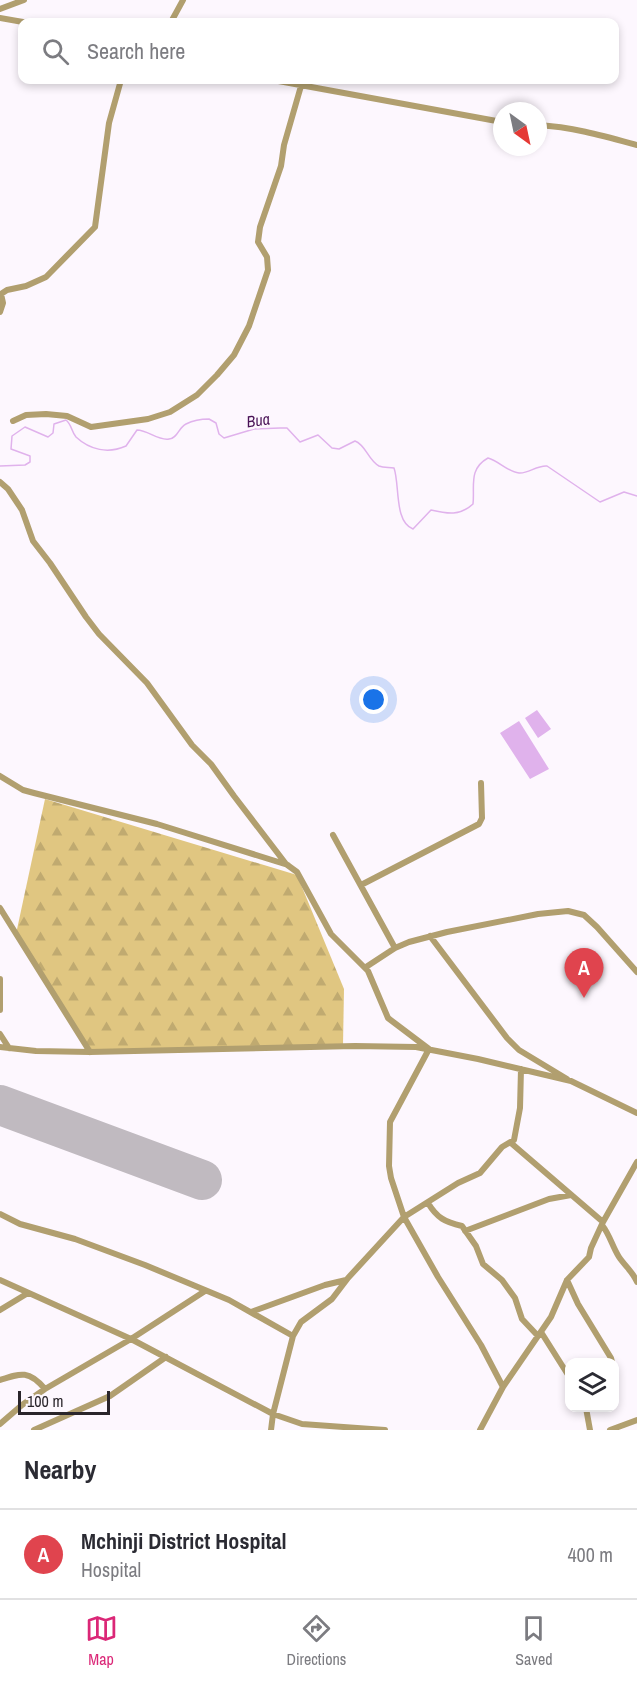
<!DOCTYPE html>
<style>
:root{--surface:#fff;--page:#f7f7f7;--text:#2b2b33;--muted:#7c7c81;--line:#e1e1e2;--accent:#db2777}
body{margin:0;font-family:"Archivo Narrow",sans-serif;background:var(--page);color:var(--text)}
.controls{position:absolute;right:18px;bottom:18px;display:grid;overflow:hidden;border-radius:12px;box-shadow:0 3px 9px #0003}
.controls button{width:54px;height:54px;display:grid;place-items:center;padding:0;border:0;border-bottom:2px solid var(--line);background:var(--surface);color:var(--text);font:30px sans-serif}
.compass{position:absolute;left:493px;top:102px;width:54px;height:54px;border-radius:50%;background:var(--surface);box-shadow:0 3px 9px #0003;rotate:147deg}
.scale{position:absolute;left:18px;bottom:15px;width:92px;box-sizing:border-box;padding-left:6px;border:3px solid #2a252b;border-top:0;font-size:16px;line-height:21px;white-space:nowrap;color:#2a252b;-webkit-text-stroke:4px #fdf7fe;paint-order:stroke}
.you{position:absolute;left:374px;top:700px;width:21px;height:21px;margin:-15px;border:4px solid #fff;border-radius:50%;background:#1a73e8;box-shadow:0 0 0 9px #1a73e833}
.badge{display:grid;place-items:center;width:39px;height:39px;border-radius:50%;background:var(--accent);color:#fff;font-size:20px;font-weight:700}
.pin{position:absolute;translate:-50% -50px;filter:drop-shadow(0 2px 3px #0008)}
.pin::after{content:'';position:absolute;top:32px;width:21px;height:18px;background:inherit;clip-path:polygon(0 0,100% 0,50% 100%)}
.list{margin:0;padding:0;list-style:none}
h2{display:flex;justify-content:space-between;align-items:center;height:78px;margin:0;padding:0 24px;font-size:26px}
h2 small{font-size:20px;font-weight:400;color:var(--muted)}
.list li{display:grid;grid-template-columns:39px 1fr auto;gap:18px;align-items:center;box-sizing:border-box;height:90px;padding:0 24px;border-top:2px solid var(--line)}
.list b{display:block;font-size:22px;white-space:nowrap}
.list p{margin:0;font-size:20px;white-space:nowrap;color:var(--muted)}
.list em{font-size:20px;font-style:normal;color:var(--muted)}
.icon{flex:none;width:33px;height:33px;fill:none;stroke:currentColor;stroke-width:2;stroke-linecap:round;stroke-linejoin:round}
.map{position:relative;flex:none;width:637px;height:1430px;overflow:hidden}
.search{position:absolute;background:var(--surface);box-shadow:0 3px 9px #0003;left:18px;right:18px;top:18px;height:66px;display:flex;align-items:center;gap:15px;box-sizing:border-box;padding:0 21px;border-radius:12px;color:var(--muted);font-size:22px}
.sheet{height:168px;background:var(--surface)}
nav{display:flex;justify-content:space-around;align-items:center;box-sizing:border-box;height:84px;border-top:2px solid var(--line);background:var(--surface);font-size:16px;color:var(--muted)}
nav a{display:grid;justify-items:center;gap:3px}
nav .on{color:var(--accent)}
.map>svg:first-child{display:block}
.forest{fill:url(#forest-firs)}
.water{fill:#e0b2ec}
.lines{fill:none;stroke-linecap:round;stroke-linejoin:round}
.stream{stroke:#e0b2ec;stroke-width:1.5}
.runway{stroke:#c0bac0;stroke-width:40}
.minor{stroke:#b19f6f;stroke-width:6}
.labels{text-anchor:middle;stroke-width:5;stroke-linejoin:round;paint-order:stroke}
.water-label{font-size:16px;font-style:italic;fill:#491256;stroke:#fdf7fe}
</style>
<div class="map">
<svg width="637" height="1430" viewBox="0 0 637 1430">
<defs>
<pattern id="forest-firs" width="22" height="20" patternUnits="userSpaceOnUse" patternTransform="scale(1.5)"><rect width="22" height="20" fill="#e0c681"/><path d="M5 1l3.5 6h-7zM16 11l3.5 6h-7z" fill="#c0aa70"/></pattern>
</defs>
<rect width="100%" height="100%" fill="#fdf7fe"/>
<path class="forest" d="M45 799 297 875 344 989 343 1045 91 1052 16 934Z"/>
<path class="water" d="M537 710 551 729 538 738 525 718Z
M519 721 549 769 530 779 500 733Z"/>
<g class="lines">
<path class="stream" d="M0 466 25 465 30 462V456L11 449 12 436 25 427 48 437 53 433 54 424 66 420C72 425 71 431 76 437 90 450 108 454 126 446L137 430C148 430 158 441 169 439 178 438 178 428 186 424 192 421 202 419 209 419L216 423 219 434 224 438 254 429 280 428H287L300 442 318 435 332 448 339 449 355 441C366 445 368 460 379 466 384 468 389 467 394 468 400 485 394 522 413 529L431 510C448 514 460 516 473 504 475 487 468 469 488 458 499 461 508 472 519 473 528 474 537 465 547 466L600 502 624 492 637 496"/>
<path class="runway" d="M0 1105 202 1180"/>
<path class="minor" d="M0 9 24 0
M0 18 23 22
M171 22 183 0
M273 80 502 122
M538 125C573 127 604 136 637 145
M0 312 3 303 1 294 7 290 26 286 46 277 95 227 109 123 121 80
M13 421 26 415 46 414 67 416 91 427 148 419 170 412 197 395 217 375 234 355 249 326 268 270 267 257 258 242 260 227 281 166 284 145 301 86
M0 482 8 489 22 510 33 541 50 563 86 617 99 634 147 683 192 745 211 764 234 796 286 864 297 872 331 934 368 971 388 1018 429 1049
M0 776 23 790 34 793 157 824 288 865
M333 835 395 948
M361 885 479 824 482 818 481 783
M0 908 90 1052
M430 936 507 1038 519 1050 567 1079
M366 967 395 948 409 942 447 932 538 914 568 911 584 915 597 927 637 972
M0 979V1010
M0 1034 9 1048
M0 1047 36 1051 90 1052 355 1046 416 1047 478 1059 571 1081 637 1113
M429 1049 390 1122 389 1166 391 1178 404 1217 438 1277 481 1345 503 1387
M511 1143 603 1222
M428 1203C437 1218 445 1222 462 1226L476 1246 483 1264 502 1280 515 1298 522 1319 538 1336
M0 1214 20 1224 75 1239 145 1265 229 1300 293 1336
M602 1225C610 1235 612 1246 619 1257 625 1266 633 1272 637 1282
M465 1231 549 1199 571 1195
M0 1280 131 1339 273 1414 302 1424 385 1430
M567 1280 578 1304 611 1358 612 1362
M0 1310 28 1293
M251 1312 325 1285 346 1280
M541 1332 570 1378
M0 1380C21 1373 29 1370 45 1389
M586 1408 590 1430
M0 1424 22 1405 45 1389 131 1339 205 1291
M34 1430 110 1396 166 1357
M271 1430 273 1414 293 1336 301 1322 332 1299 348 1278 404 1217 458 1183 480 1173 502 1147 514 1140 520 1108 521 1069
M480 1430 503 1387 551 1317 567 1280 589 1257 591 1248 603 1222 637 1162
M610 1430 637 1420"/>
</g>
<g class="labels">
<g class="water-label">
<text transform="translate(258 420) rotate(-8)" y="6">Bua</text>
</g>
</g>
</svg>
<div class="controls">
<button><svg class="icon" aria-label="layers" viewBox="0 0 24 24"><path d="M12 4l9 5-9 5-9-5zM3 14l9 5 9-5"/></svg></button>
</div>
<svg class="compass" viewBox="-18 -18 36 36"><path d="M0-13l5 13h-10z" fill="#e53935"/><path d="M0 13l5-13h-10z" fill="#7c7c81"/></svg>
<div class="scale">100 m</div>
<div class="you"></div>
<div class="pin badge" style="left:584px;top:998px;background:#e0444e">A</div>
<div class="search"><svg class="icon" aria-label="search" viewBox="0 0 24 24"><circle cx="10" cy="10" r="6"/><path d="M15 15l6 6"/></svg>Search here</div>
</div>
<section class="sheet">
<h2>Nearby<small></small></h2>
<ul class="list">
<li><span class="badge" style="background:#e0444e">A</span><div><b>Mchinji District Hospital</b><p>Hospital</p></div><em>400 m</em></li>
</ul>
</section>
<nav>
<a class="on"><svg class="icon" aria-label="map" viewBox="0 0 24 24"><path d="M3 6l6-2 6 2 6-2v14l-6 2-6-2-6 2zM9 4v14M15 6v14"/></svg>Map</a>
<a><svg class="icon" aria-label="directions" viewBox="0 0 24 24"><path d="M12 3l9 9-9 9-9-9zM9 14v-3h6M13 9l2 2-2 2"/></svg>Directions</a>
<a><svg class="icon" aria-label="saved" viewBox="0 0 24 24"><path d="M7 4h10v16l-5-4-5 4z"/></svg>Saved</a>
</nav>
